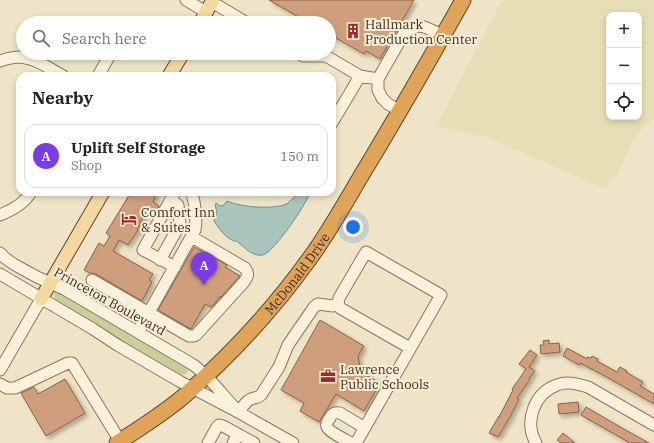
<!DOCTYPE html>
<meta charset="utf-8">
<style>
:root{--surface:#fff;--page:#f2f2f2;--text:#222;--muted:#767676;--line:#e0e0e0;--accent:#7c3aed}
body{margin:0;font-family:"IBM Plex Serif",serif;background:var(--page);color:var(--text)}
.controls{position:absolute;right:12px;top:12px;display:grid;overflow:hidden;border-radius:8px;box-shadow:0 2px 6px #0003}
.controls button{width:36px;height:36px;display:grid;place-items:center;padding:0;border:0;border-bottom:1px solid var(--line);background:var(--surface);color:var(--text);font:20px sans-serif}
.you{position:absolute;left:353px;top:227px;width:14px;height:14px;margin:-10px;border:3px solid #fff;border-radius:50%;background:#1a73e8;box-shadow:0 0 0 6px #1a73e833}
.badge{display:grid;place-items:center;width:26px;height:26px;border-radius:50%;background:var(--accent);color:#fff;font-size:13px;font-weight:700}
.pin{position:absolute;translate:-50% -33px;filter:drop-shadow(0 1px 2px #0008)}
.pin::after{content:'';position:absolute;top:21px;width:14px;height:12px;background:inherit;clip-path:polygon(0 0,100% 0,50% 100%)}
.list{margin:0;padding:0;list-style:none}
h2{display:flex;justify-content:space-between;align-items:center;height:52px;margin:0;padding:0 16px;font-size:17px}
h2 small{font-size:13px;font-weight:400;color:var(--muted)}
.list li{display:grid;grid-template-columns:26px 1fr auto;gap:12px;align-items:center;box-sizing:border-box;height:64px;margin:0 8px 8px;padding:0 8px;border:1px solid var(--line);border-radius:12px}
.list b{display:block;font-size:15px;white-space:nowrap}
.list p{margin:0;font-size:13px;white-space:nowrap;color:var(--muted)}
.list em{font-size:13px;font-style:normal;color:var(--muted)}
.icon{flex:none;width:22px;height:22px;fill:none;stroke:currentColor;stroke-width:2;stroke-linecap:round;stroke-linejoin:round}
.map{position:relative;flex:none;width:654px;height:443px;overflow:hidden}
.search{position:absolute;background:var(--surface);box-shadow:0 2px 6px #0003;left:16px;top:16px;width:320px;height:44px;display:flex;align-items:center;gap:10px;box-sizing:border-box;padding:0 14px;border-radius:22px;color:var(--muted);font-size:15px}
.panel{position:absolute;background:var(--surface);box-shadow:0 2px 6px #0003;left:16px;top:72px;width:320px;height:124px;border-radius:12px}
.map>svg:first-child{display:block}
.farmland{fill:#e6deb5;fill-rule:evenodd}
.green{fill:#c9cf9b}
.water{fill:#a9c4bc;stroke:#6f938a}
.building{fill:#cf9f7d;stroke:#8d5f41;filter:url(#shadow)}
.lines{fill:none;stroke-linecap:round;stroke-linejoin:round}
.minor-casing{stroke:#8d765c;stroke-width:13}
.major-casing{stroke:#5b4430;stroke-width:15}
.highway-casing{stroke:#5b4430;stroke-width:17}
.minor{stroke:#faf1dc;stroke-width:11}
.major{stroke:#f3d9a0;stroke-width:13}
.highway{stroke:#e0a458;stroke-width:15}
.labels{text-anchor:middle;stroke-width:4;stroke-linejoin:round;paint-order:stroke}
.poi-label{font-size:13px;fill:#3d2e20;stroke:#f7eed8;text-anchor:start}
.street-label{font-size:13px;fill:#3d2e20;stroke:#f7eed8}
</style>
<div class="map">
<svg width="654" height="443" viewBox="0 0 654 443">
<defs>
<filter id="shadow"><feDropShadow dx="3" dy="3" stdDeviation="2" flood-color="#0004"/></filter>
</defs>
<rect width="100%" height="100%" fill="#f0e4c8"/>
<path class="farmland" d="M503 0H654V119L647 123 632 142 618 174 605 189 487 137 436 127 493 17ZM609 15H639V117H609Z"/>
<path class="green" d="M56 291 188 367V372L185 375 180 374 58 304 53 295 55 292Z"/>
<path class="water" d="M304 192H310C307 204 273 253 263 255 253 257 245 248 239 243 236 240 238 242 234 241 226 238 219 229 214 221L217 213 215 204 217 203 220 206 224 205 227 201C240 207 273 210 286 204 289 203 290 200 293 198 296 195 300 194 304 192Z"/>
<path class="building" d="M269 0H414L380 59 366 51 364 54 329 34V23H309Z
M131 192H157L153 202 159 206 155 214 148 210 147 212H146L140 222 141 223 137 230H138L128 245 119 240 113 251 153 274 149 280 152 282 142 301 96 274 90 273 84 270 99 243 104 246 110 236 106 233Z
M194 247 227 265 225 267 240 276 221 297H219L216 302 211 307 205 304 191 329 158 310Z
M320 320 364 346 358 356 361 372 380 383 364 411 336 394 319 422 300 411 304 403 281 390Z
M549 340V344L559 343 560 352 541 354 540 345H544L543 341Z
M567 348 587 359V357L591 358 592 356 598 359 597 361 617 372 620 367 627 371 626 372 643 382 640 386 654 394V404L603 375 580 363 579 365 563 356Z
M530 350 537 355 529 367 535 371 529 378 530 379 517 398 519 399 510 417 498 437 489 433 499 416V417L513 390 512 389 526 369 519 364Z
M65 379 85 413 46 436 21 393 34 387 38 394Z
M578 402 579 412 559 414 558 404Z
M586 407 622 428 649 443H630L581 415Z
M563 433 575 443H561L557 440Z"/>
<g class="lines">
<g class="minor-casing">
<path id="minor" d="M186 0 206 12
M212 2 247 23
M298 53 303 56H326L360 76 378 79
M0 61C6 59 13 57 19 57 35 58 49 68 63 76
M98 76 111 53
M400 111 388 104 382 98 378 90V79L403 35C416 19 428 28 443 36
M332 123 360 76
M0 215C12 210 24 204 31 192
M0 253 5 258 15 265 37 277 64 289 192 364C207 374 221 393 234 407
M160 260 180 224 178 205 171 200
M175 267 143 250 175 192
M0 274 93 329 119 346 179 381 238 412 293 443
M92 280 189 336H193L196 335 244 282C248 276 249 274 245 268L192 237
M138 332 195 230C197 221 195 200 191 192
M0 370 41 299
M0 384 7 388H15L68 363H72L120 441
M238 412C242 408 246 401 251 399 256 397 258 398 261 395L279 367 288 345 314 307 318 304 333 306 338 303
M208 443 217 427 219 425 223 426 254 443
M233 443 238 434
M351 443C346 440 329 432 327 427 326 424 328 420 330 418 332 413 335 412 340 413L365 428
M356 443 441 295 366 252 339 298 338 303 340 308 410 348
M536 443C524 422 534 393 557 385 567 381 578 384 588 387L654 425"/>
</g>
<g class="major-casing">
<path id="major" d="M200 23 213 0
M169 76 183 53
M41 299 103 192"/>
</g>
<g class="highway-casing">
<g id="highway">
<path id="s1" d="M117 443C139 429 164 413 184 396 231 355 274 308 310 258 329 232 345 203 361 176 396 118 430 59 463 0"/>
</g>
</g>
<use href="#minor" class="minor"/>
<use href="#major" class="major"/>
<use href="#highway" class="highway"/>
</g>
<defs>
<g id="building-bare" transform="scale(1.2)"><path d="M-4-6H4V6H1V3H-1V6H-4ZM-2.5-4.3h1.7v1.8h-1.7ZM.8-4.3h1.7v1.8H.8ZM-2.5-1h1.7V.8h-1.7ZM.8-1h1.7V.8H.8Z" fill="#9e2a2b" stroke="#f7eed8" stroke-width="2.5" paint-order="stroke"/></g>
<g id="hotel-bare" transform="scale(1.2)"><path d="M-6-4.5h1.5V1H6V5H4.5V3h-9V5H-6ZM-4 0a1.8 1.8 0 1 1 3.6 0ZM.5 0V-2.5h3Q6-2.5 6 0Z" fill="#9e2a2b" stroke="#f7eed8" stroke-width="2.5" paint-order="stroke"/></g>
<g id="office-bare" transform="scale(1.2)"><path d="M-6-3h4V-5.5h4V-3h4V5H-6ZM-1-4.5V-3h2v-1.5ZM-6 0V1H6V0Z" fill="#9e2a2b" stroke="#f7eed8" stroke-width="2.5" paint-order="stroke"/></g>
</defs>
<g fill-rule="evenodd">
<use href="#building-bare" x="353" y="31"/>
<use href="#hotel-bare" x="129" y="219"/>
<use href="#office-bare" x="328" y="376"/>
</g>
<g class="labels">
<g class="poi-label">
<text x="365" y="29">Hallmark<tspan x="365" dy="15">Production Center</tspan></text>
<text x="141" y="217">Comfort Inn<tspan x="141" dy="15">&amp; Suites</tspan></text>
<text x="340" y="374">Lawrence<tspan x="340" dy="15">Public Schools</tspan></text>
</g>
<g class="street-label">
<text dy="5" stroke="none"><textPath href="#s1" startOffset="249">McDonald Drive</textPath></text>
<text transform="translate(110 301) rotate(29)" y="5">Princeton Boulevard</text>
</g>
</g>
</svg>
<div class="controls">
<button>+</button>
<button>−</button>
<button><svg class="icon" aria-label="locate" viewBox="0 0 24 24"><circle cx="12" cy="12" r="6"/><path d="M12 2v4M12 18v4M2 12h4M18 12h4"/></svg></button>
</div>
<div class="you"></div>
<div class="pin badge" style="left:204px;top:285px">A</div>
<div class="search"><svg class="icon" aria-label="search" viewBox="0 0 24 24"><circle cx="10" cy="10" r="6"/><path d="M15 15l6 6"/></svg>Search here</div>
<section class="panel">
<h2>Nearby<small></small></h2>
<ul class="list">
<li><span class="badge">A</span><div><b>Uplift Self Storage</b><p>Shop</p></div><em>150 m</em></li>
</ul>
</section>
</div>
